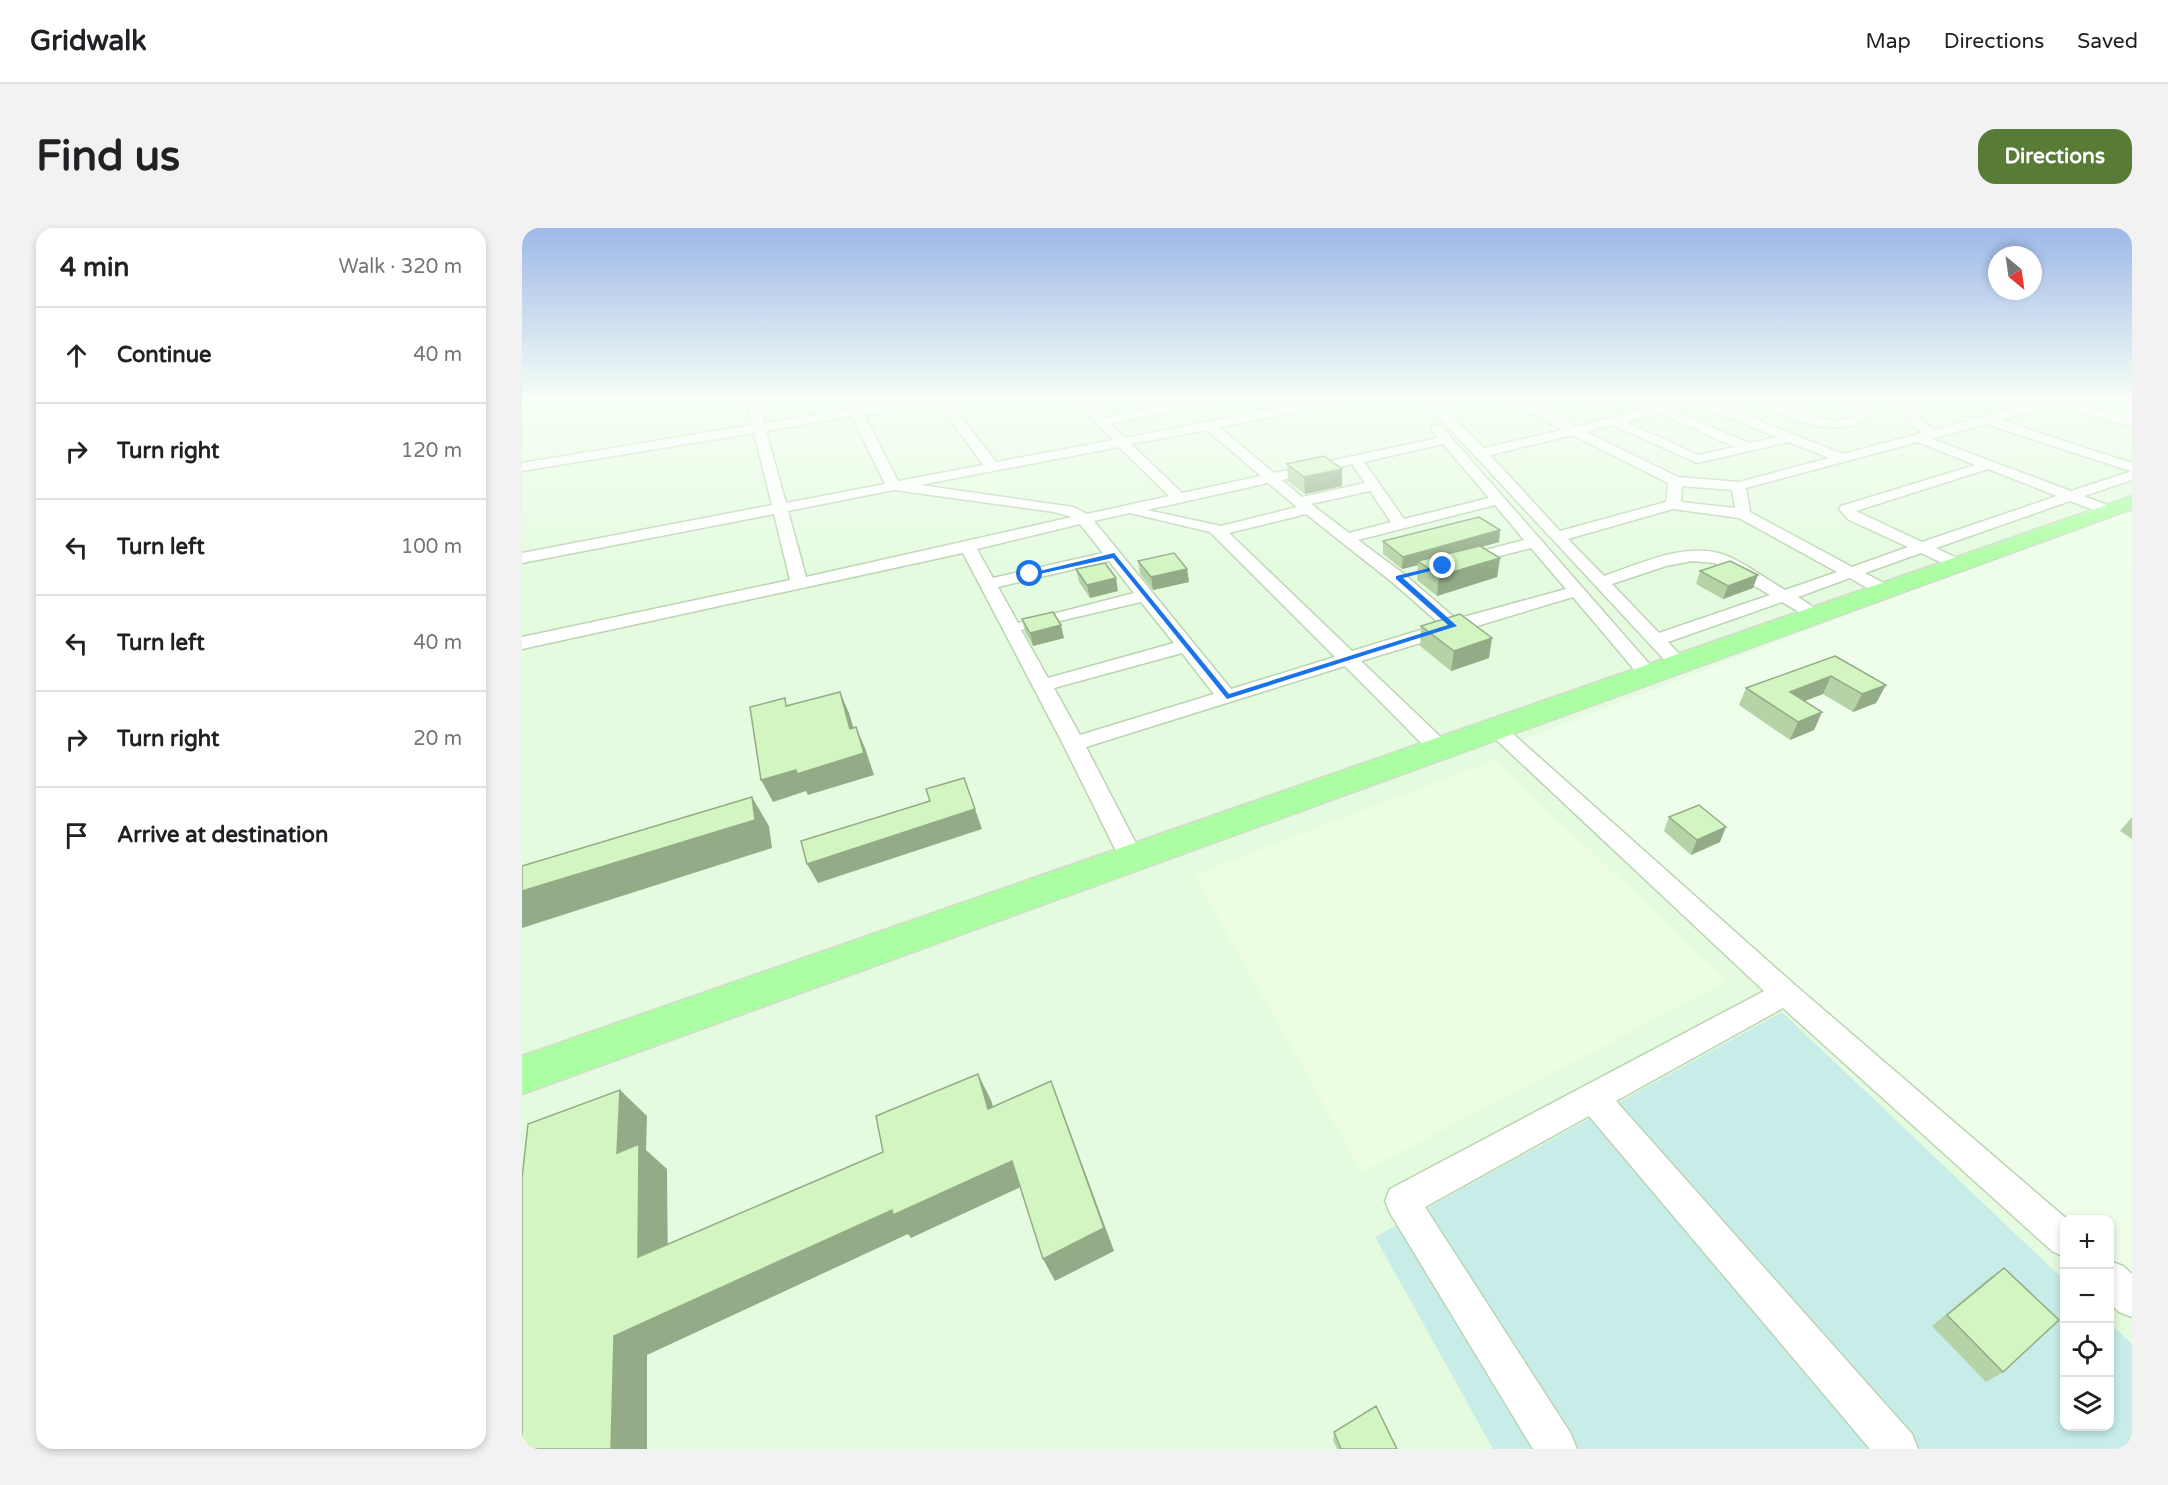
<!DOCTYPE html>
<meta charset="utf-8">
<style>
:root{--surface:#fff;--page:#f2f2f2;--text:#202124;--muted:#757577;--line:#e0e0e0;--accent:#587c36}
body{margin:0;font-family:"Varela Round",sans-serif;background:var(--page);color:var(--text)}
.controls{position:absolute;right:18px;bottom:18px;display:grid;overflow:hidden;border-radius:12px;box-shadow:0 3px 9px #0003}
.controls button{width:54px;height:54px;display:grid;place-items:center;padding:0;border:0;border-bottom:2px solid var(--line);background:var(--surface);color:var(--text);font:30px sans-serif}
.compass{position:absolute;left:1466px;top:18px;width:54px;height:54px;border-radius:50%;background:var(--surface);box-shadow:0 3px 9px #0003;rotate:151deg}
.stop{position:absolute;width:18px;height:18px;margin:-14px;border:4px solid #1a73e8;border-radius:50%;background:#fff}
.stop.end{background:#1a73e8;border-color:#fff;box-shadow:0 2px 6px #0008}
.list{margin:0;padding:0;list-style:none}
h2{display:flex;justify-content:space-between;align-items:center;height:78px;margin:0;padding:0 24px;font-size:26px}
h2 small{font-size:20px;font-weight:400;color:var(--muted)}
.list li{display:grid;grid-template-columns:39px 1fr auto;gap:18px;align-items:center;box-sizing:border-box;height:96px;padding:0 24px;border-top:2px solid var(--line)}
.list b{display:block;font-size:22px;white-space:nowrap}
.list em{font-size:20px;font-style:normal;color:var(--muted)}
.icon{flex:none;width:33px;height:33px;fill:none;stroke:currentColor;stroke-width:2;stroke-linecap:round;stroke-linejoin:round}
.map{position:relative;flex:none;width:1610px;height:1221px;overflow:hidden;border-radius:18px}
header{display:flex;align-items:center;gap:36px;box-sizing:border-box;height:84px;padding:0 30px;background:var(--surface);border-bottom:2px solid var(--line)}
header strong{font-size:28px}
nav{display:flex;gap:33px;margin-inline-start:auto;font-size:21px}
.intro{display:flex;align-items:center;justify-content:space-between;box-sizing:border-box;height:144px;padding:0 36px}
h1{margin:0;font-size:42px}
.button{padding:15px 27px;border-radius:18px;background:var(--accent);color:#fff;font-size:21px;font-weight:700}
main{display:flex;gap:36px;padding:0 36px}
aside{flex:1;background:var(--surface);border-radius:18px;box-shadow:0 3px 9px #0003}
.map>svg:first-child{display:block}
.residential{fill:#e4fbdf}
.commercial{fill:#ecfedf}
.green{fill:#c8ede8}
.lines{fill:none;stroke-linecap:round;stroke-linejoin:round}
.street-casing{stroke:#bbd4b2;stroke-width:3}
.primary-casing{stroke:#d2dacd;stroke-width:3}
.street{fill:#fff;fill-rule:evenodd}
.primary{fill:#acfea2;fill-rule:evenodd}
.wall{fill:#b5d3a6}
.shaded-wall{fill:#93ac87}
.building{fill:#d2f5c1;stroke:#93ac87;stroke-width:1.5}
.route{fill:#1a73e8}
</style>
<header>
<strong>Gridwalk</strong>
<nav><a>Map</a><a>Directions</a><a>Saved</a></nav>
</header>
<div class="intro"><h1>Find us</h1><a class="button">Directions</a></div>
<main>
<aside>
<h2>4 min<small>Walk · 320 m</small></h2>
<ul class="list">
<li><svg class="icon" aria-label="ahead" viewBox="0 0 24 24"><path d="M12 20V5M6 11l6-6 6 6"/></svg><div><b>Continue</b></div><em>40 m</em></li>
<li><svg class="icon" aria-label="right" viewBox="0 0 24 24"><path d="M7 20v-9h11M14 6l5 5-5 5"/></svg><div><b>Turn right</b></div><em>120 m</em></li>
<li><svg class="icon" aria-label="left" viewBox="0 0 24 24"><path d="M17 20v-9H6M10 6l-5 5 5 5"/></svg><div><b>Turn left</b></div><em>100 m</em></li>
<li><svg class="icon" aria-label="left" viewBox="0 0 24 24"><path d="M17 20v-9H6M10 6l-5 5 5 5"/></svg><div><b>Turn left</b></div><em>40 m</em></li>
<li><svg class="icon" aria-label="right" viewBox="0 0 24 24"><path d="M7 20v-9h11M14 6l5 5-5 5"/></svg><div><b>Turn right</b></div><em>20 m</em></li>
<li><svg class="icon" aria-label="arrive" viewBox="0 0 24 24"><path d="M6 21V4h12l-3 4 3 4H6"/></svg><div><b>Arrive at destination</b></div></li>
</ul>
</aside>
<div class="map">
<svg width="1610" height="1221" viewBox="0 0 1610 1221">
<rect width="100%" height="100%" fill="#eefeeb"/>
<path class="residential" d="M0 173H1610V277L990 516 1542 1009V1198H1588V1049L1610 1069V1221H0Z"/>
<path class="commercial" d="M972 532 1206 753 840 944 672 647Z"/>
<path class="green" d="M1260 784 1542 1052V1198H1588V1095L1610 1116V1221H971L853 1009Z"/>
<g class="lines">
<g class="street-casing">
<path id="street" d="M224 173H236L242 195 327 182 323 173H335L338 180 377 173H407L401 177 342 186 376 253 461 237 415 173H427L474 234 591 212 552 173H565L582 190 665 173H691L685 177 588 196 603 210 793 173H819L813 177 697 199 752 245 916 210 909 201 911 198H919L1137 447 1134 451H1120L1051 369 839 433 926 516 929 521 926 526 918 528 910 526 823 438 564 519 622 631 619 637 610 640 601 637 541 516 441 325 0 421V409L268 352 252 286 0 335V325L250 277 232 205 0 243V235L230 197ZM330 188 363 256 264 275 244 203ZM685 202 739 248 660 265 609 216ZM921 216 967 270 882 291 842 234ZM597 219 647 268 565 286 551 279 398 257ZM830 236 843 255 780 269 760 252ZM746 255 775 279 699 298 625 282ZM372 262 532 284 550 289 284 349 266 283ZM848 263 869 294 827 305 789 276ZM973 277 1002 312 933 330 931 333 933 336 939 338 1009 320 1044 361 934 391 882 346 836 312ZM608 285 688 304 813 429 709 461 572 293ZM784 286 870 354 918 396 830 423 707 305ZM558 296 581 325 471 350 455 321ZM587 333 612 365 496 395 476 359ZM619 374 652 415 526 450 499 402ZM660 425 692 466 558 507 532 460Z
M902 173H915L962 220 1040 202 986 173H1002L1054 199 1138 177 1161 173H1187L1321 226 1400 205 1390 197 1378 179 1383 173H1397L1390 180 1398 191 1412 202 1522 173H1546L1610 191V199L1534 177 1478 192 1610 235V252L1562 268 1592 280 1594 283 1592 286H1582L1548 273 1414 320 1441 333 1443 336 1441 339H1429L1399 325 1343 345 1369 359 1372 363 1369 367H1357L1328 350 1276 369 1302 386 1299 390H1287L1260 374 1146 414 1167 436 1164 440H1150ZM1176 177 1255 209 1227 215 1152 183ZM1139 186 1213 219 1176 227 1104 194ZM1464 196 1605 242 1610 243 1549 263 1410 211ZM1091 197 1175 235 1267 214 1307 230 1217 254 1156 249 1064 204ZM1051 207 1146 255 1144 274 1038 303 968 227ZM1396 214 1453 237 1319 278 1317 281 1327 292 1386 319 1330 339 1228 284 1224 260ZM1466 241 1535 268 1400 314 1334 283ZM1160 258 1210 262 1213 280 1159 274ZM1151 281 1217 290 1315 344 1263 362C1244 351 1223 335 1203 327 1164 313 1118 336 1082 348L1046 311ZM1170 333 1193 335 1248 367 1137 405 1090 356 1144 338Z
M1055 173H1089L1072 179Z
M1323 173H1335L1347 189C1328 209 1268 196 1250 179L1256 175C1282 182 1307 201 1334 188Z
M974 495 981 497 1273 757 1546 992H1542V1029L1530 1023 1261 780 1094 873 1390 1206 1396 1221H1348L1067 888 903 979 1049 1206 1055 1221H1011L868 985 863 973 868 961 1242 763 967 505 964 501 967 497Z
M1588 1033 1601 1038 1610 1046V1089L1597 1084 1588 1075Z"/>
</g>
<g class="primary-casing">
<path id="primary" d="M1610 268V281L0 866V828Z"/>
</g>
<use href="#street" class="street"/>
<use href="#primary" class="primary"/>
</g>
<path class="wall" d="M765 236 820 241V258L783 266 766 253Z
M978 302 977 314 960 319 978 330 975 349 915 368 895 352 896 337 880 341 861 326V313Z
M616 333 665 341 667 354 631 362 618 346Z
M554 341 596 363 568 370 557 354Z
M1178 343 1231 360 1201 371 1174 356Z
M500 391 542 410 511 418 503 404Z
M899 398 967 430 929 443 898 418Z
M1313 428 1364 457 1354 475 1331 484 1301 466 1282 473 1300 484 1292 502 1268 512 1217 477 1224 460Z
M1147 589 1198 614 1169 627 1142 603Z
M1610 589V611L1598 603Z
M1482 1040 1481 1144 1464 1154 1410 1098 1466 1051Z
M812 1204 875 1221H815L811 1212Z"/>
<path class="shaded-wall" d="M820 241V258L783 266 782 249Z
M978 302 977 314 900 336 896 333V337L880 341 881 329Z
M978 330 975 349 915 368 917 348Z
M665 341 667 354 631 362 629 349Z
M1236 347 1231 360 1201 371 1206 358Z
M594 350 596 363 568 370 565 357Z
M539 397 542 410 511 418 508 405Z
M970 410 967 430 929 443 932 423Z
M1309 448 1301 466 1260 482 1268 464Z
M1364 457 1354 475 1331 484 1340 466Z
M318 464 327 485 338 522 328 501Z
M1300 484 1292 502 1268 512 1276 494Z
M334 499 343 520 352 547 286 567 284 563 251 574 239 552Z
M230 569 247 598 250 620 0 700V663Z
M453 581 460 601 296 655 285 636Z
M1204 599 1198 614 1169 627 1175 612Z
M456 846 469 872 479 906 466 881Z
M529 853 539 879 592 1023 533 1053 521 1031Z
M98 862 125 888 124 922 145 941 146 1051 116 1029 95 925Z
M490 933 503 957 389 1010 386 1006 125 1127V1221H89L92 1108 370 982Z"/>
<path class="building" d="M802 228 820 241 782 249 765 236Z
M957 289 978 302 881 329 861 313Z
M958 318 978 330 917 348 896 333Z
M652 325 665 341 629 349 616 333Z
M1208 333 1236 347 1206 358 1178 343Z
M583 335 594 350 565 357 554 341Z
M531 384 539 397 508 405 500 391Z
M938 386 970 410 932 423 899 398Z
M1313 428 1364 457 1340 466 1309 448 1268 464 1300 484 1276 494 1224 460Z
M318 464 328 501 334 499 342 525 275 546 274 542 239 552 228 479 263 470 264 478Z
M442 550 453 581 285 636 279 613 408 573 404 561Z
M230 569 233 592 0 663V638Z
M1177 577 1204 599 1175 612 1147 589Z
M456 846 466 881 529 853 582 1000 521 1031 490 933 371 987 370 982 92 1108 89 1221H0V950L6 896 98 862 95 925 117 916 116 1029 361 924 354 888Z
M1482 1040 1537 1092 1481 1144 1425 1087Z
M854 1178 875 1221H819L812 1204Z"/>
<linearGradient id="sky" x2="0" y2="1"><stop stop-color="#9eb8e8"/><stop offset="0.5" stop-color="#f7fff6"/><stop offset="1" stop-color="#f7fff6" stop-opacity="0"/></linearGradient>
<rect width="1610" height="344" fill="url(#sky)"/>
<path class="route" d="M592 325 707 466 926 397 874 351V348L924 336V339L881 350 935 398 705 471 591 330 508 348 505 346Z"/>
</svg>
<div class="controls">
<button>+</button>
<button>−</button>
<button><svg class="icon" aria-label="locate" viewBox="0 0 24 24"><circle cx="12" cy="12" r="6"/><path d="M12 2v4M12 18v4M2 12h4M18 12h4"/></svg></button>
<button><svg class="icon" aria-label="layers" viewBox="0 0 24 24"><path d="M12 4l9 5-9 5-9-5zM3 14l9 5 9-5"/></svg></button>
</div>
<svg class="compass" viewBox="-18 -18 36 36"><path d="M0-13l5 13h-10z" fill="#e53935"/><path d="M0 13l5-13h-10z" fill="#757577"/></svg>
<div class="stop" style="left:508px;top:346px"></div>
<div class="stop end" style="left:921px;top:338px"></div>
</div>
</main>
